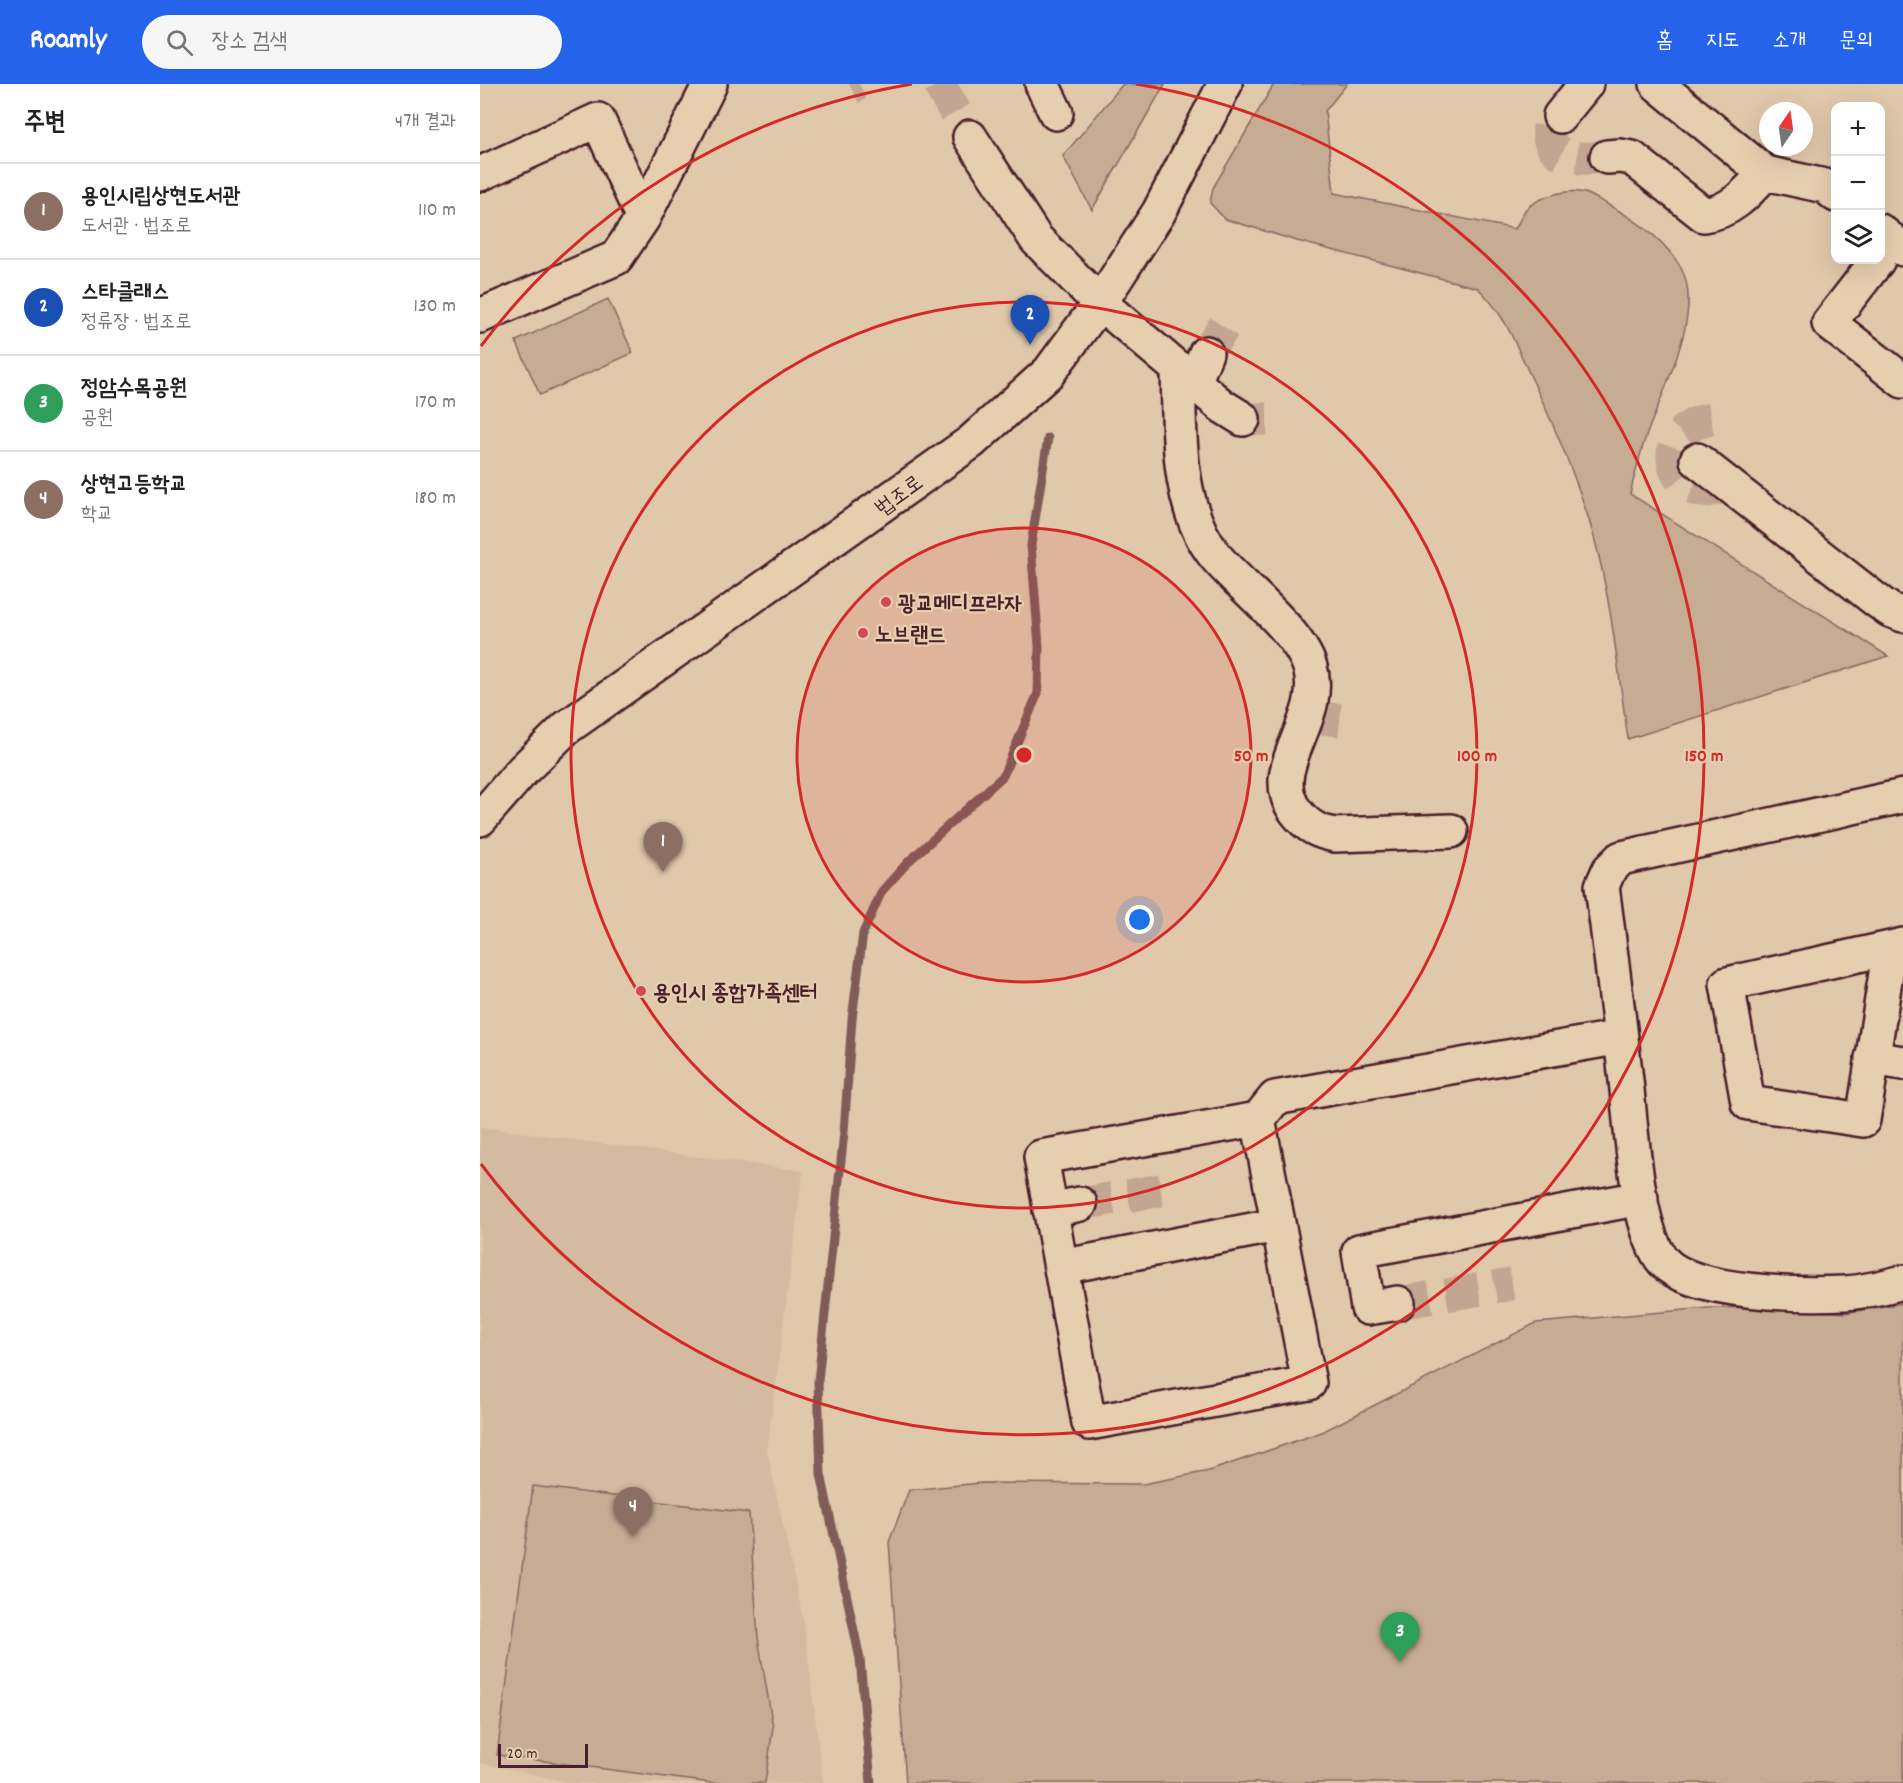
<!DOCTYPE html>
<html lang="ko">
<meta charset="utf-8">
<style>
:root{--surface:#fff;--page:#f6f6f6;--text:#222;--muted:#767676;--line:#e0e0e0;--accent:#2563eb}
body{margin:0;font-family:Dekko,"Poor Story",sans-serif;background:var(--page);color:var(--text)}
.controls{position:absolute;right:18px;top:18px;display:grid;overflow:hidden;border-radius:12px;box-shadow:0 6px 24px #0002}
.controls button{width:54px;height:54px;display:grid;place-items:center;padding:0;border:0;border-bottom:2px solid var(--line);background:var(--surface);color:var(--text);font:30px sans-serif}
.compass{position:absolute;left:1279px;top:18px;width:54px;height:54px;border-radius:50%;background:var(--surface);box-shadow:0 6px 24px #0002;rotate:13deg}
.scale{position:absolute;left:18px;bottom:15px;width:90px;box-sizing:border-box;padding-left:6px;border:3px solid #4a1f2b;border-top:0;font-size:16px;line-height:21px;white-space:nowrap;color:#4a1f2b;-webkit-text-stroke:4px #e6cfaf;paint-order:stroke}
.you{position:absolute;left:660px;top:836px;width:21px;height:21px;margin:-15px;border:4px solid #fff;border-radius:50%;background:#1a73e8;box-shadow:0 0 0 9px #1a73e833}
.badge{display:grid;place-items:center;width:39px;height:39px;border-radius:50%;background:var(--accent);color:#fff;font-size:20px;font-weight:700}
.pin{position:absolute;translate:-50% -50px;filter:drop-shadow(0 2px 3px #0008)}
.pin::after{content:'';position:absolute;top:32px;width:21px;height:18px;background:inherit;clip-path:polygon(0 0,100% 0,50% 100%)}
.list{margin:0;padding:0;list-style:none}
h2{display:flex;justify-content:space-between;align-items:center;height:78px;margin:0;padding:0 24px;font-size:26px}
h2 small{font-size:20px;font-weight:400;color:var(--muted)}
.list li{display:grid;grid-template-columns:39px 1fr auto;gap:18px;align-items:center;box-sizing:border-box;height:96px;padding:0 24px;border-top:2px solid var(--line)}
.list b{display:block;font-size:22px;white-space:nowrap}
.list p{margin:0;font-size:20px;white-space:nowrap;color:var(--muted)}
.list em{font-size:20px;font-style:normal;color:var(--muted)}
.icon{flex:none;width:33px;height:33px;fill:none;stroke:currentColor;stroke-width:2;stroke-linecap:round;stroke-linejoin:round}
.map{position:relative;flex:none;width:1423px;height:1699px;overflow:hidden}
header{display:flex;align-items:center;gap:36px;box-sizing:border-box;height:84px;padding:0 30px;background:var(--accent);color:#fff}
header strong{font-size:28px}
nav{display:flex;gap:33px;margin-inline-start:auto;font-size:21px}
.search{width:420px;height:54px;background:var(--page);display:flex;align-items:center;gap:15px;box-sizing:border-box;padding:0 21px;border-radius:33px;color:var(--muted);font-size:22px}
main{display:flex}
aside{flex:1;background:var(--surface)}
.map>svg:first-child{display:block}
.built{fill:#d3baa0}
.green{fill:#c7ac94;stroke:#886660;stroke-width:1.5}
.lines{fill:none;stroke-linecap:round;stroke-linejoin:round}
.stream{stroke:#805c59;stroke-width:9}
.minor-tunnel{stroke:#c2a691;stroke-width:33;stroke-dasharray:33 16;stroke-linecap:butt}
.minor-casing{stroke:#4a1f2b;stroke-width:38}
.minor{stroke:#e6cfaf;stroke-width:33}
.ring{fill:none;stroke:#d62828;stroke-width:3}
.poi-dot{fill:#d1495b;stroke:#e6cfaf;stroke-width:2}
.labels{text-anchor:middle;stroke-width:4.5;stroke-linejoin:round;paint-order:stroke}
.street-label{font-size:22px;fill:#4a1f2b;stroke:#e6cfaf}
.poi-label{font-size:22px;font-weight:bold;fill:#4a1f2b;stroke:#e6cfaf;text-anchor:start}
.centre{fill:#d62828;stroke:#e6cfaf;stroke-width:3}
.ring-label{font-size:18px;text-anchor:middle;font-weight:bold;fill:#d62828;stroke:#e6cfaf;stroke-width:4.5;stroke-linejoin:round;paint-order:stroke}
</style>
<header>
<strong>Roamly</strong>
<div class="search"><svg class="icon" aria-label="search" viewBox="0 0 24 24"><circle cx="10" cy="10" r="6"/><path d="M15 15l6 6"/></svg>장소 검색</div>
<nav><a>홈</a><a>지도</a><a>소개</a><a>문의</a></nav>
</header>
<main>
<aside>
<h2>주변<small>4개 결과</small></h2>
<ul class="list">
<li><span class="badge" style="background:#8d6e63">1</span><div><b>용인시립상현도서관</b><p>도서관 · 법조로</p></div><em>110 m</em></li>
<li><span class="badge" style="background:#1a4fb4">2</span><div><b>스타클래스</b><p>정류장 · 법조로</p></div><em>130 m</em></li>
<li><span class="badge" style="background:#2e9e5b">3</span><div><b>정암수목공원</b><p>공원</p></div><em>170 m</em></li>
<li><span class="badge" style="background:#8d6e63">4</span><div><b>상현고등학교</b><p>학교</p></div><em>180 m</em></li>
</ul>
</aside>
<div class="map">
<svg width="1423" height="1699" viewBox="0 0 1423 1699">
<rect width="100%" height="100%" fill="#e0c8aa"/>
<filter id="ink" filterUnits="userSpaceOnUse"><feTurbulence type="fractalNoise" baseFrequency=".0167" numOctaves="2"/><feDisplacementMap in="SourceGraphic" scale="12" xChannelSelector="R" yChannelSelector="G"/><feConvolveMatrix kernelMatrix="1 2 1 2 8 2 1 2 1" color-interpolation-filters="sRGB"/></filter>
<g filter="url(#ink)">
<path class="built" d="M0 1043 323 1087 287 1367 324 1539 343 1699H91L0 1679Z"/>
<path class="green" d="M643 0H685L612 126 583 72Z
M794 0H867L845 27 854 109 1035 145C1039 139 1042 130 1046 125 1060 112 1092 102 1110 111 1143 128 1182 150 1201 184 1226 229 1179 313 1164 358 1159 375 1154 393 1150 410L1408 572 1148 655C1138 588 1132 519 1114 453 1099 399 1077 348 1053 297 1036 262 1026 231 998 204L817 157 745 135 730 119 733 104Z
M128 215 153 269 60 311 36 257Z
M1423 1219V1699H426L409 1458 429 1406 501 1399 663 1400 729 1387 842 1348 1056 1239 1228 1224 1284 1223 1365 1229Z
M53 1402 269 1429 278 1554 293 1643 285 1699H232L17 1671Z"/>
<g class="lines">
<path class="stream" d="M391 1699 380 1575 341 1390 338 1297 364 1048 372 935 383 849 402 807 429 777 523 692 558 609 559 562 551 461 568 354"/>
<path class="minor-tunnel" d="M459 0 490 53
M371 4 379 0
M1069 42C1065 79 1102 75 1127 73
M726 269 744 243
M763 335H787
M1231 335C1162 347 1199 433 1246 399
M840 634 860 636
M600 1120 687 1105
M918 1219 1032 1200"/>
<g class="minor-casing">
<path id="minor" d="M562 0 576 29
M1177 0 1285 89 1345 102 1356 111
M1080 32 1106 0
M490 53 556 155 620 219 742 322 763 335
M1127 73 1140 72 1152 74 1224 131C1252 127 1267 109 1285 89
M0 90 118 36 163 134
M1400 147 1423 165
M1398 176 1349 239 1423 297
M0 232 136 174 163 134 230 0
M698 284C700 345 695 423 736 473 762 504 818 545 830 583 846 637 781 685 817 729 828 743 839 748 855 751L971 747
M714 299 726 269
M1217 376 1396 516 1410 526 1423 531
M1423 712 1141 774 1129 786 1122 802C1130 864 1138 926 1145 988 1151 1033 1155 1146 1184 1178 1213 1210 1323 1211 1365 1209 1384 1208 1404 1203 1423 1198
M0 735 43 686 86 644 491 358 569 288 620 219 679 128 745 0
M1410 864 1383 1036 1268 1019 1247 900 1410 864 1423 861
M1392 974 1423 979
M778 1035 829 1299 609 1339 561 1073 778 1035 795 1014 1141 953
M570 1126 600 1120
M581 1183 798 1141
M918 1219 888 1224 879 1167 1161 1114"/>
</g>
<use href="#minor" class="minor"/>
</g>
</g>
<circle cx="544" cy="671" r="227" fill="#d62828" fill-opacity=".12"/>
<g class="ring">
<circle cx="544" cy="671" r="227"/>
<circle cx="544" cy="671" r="453"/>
<path d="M1 262A680 680 0 0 1 432 0M656 0A680 680 0 1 1 1 1080"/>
</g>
<g class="poi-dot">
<circle cx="406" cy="518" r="6"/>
<circle cx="383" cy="549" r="6"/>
<circle cx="161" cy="907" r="6"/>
</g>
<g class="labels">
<g class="street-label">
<text transform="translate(418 410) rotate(-36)" y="8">법조로</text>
</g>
<g class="poi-label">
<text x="418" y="526">광교메디프라자</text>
<text x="395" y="557">노브랜드</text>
<text x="173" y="915">용인시 종합가족센터</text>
</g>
</g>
<circle cx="544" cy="671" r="9" class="centre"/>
<g class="ring-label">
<text x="771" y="677">50 m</text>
<text x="997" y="677">100 m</text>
<text x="1224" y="677">150 m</text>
</g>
</svg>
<div class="controls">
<button>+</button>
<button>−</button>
<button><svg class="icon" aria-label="layers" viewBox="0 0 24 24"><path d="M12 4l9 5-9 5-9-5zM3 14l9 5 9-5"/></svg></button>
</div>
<svg class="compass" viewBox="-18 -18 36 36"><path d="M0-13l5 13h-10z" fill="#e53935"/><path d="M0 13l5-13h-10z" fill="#767676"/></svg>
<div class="scale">20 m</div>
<div class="you"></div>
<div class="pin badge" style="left:183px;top:788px;background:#8d6e63">1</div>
<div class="pin badge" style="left:550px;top:261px;background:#1a4fb4">2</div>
<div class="pin badge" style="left:920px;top:1578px;background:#2e9e5b">3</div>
<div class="pin badge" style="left:153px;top:1453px;background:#8d6e63">4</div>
</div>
</main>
